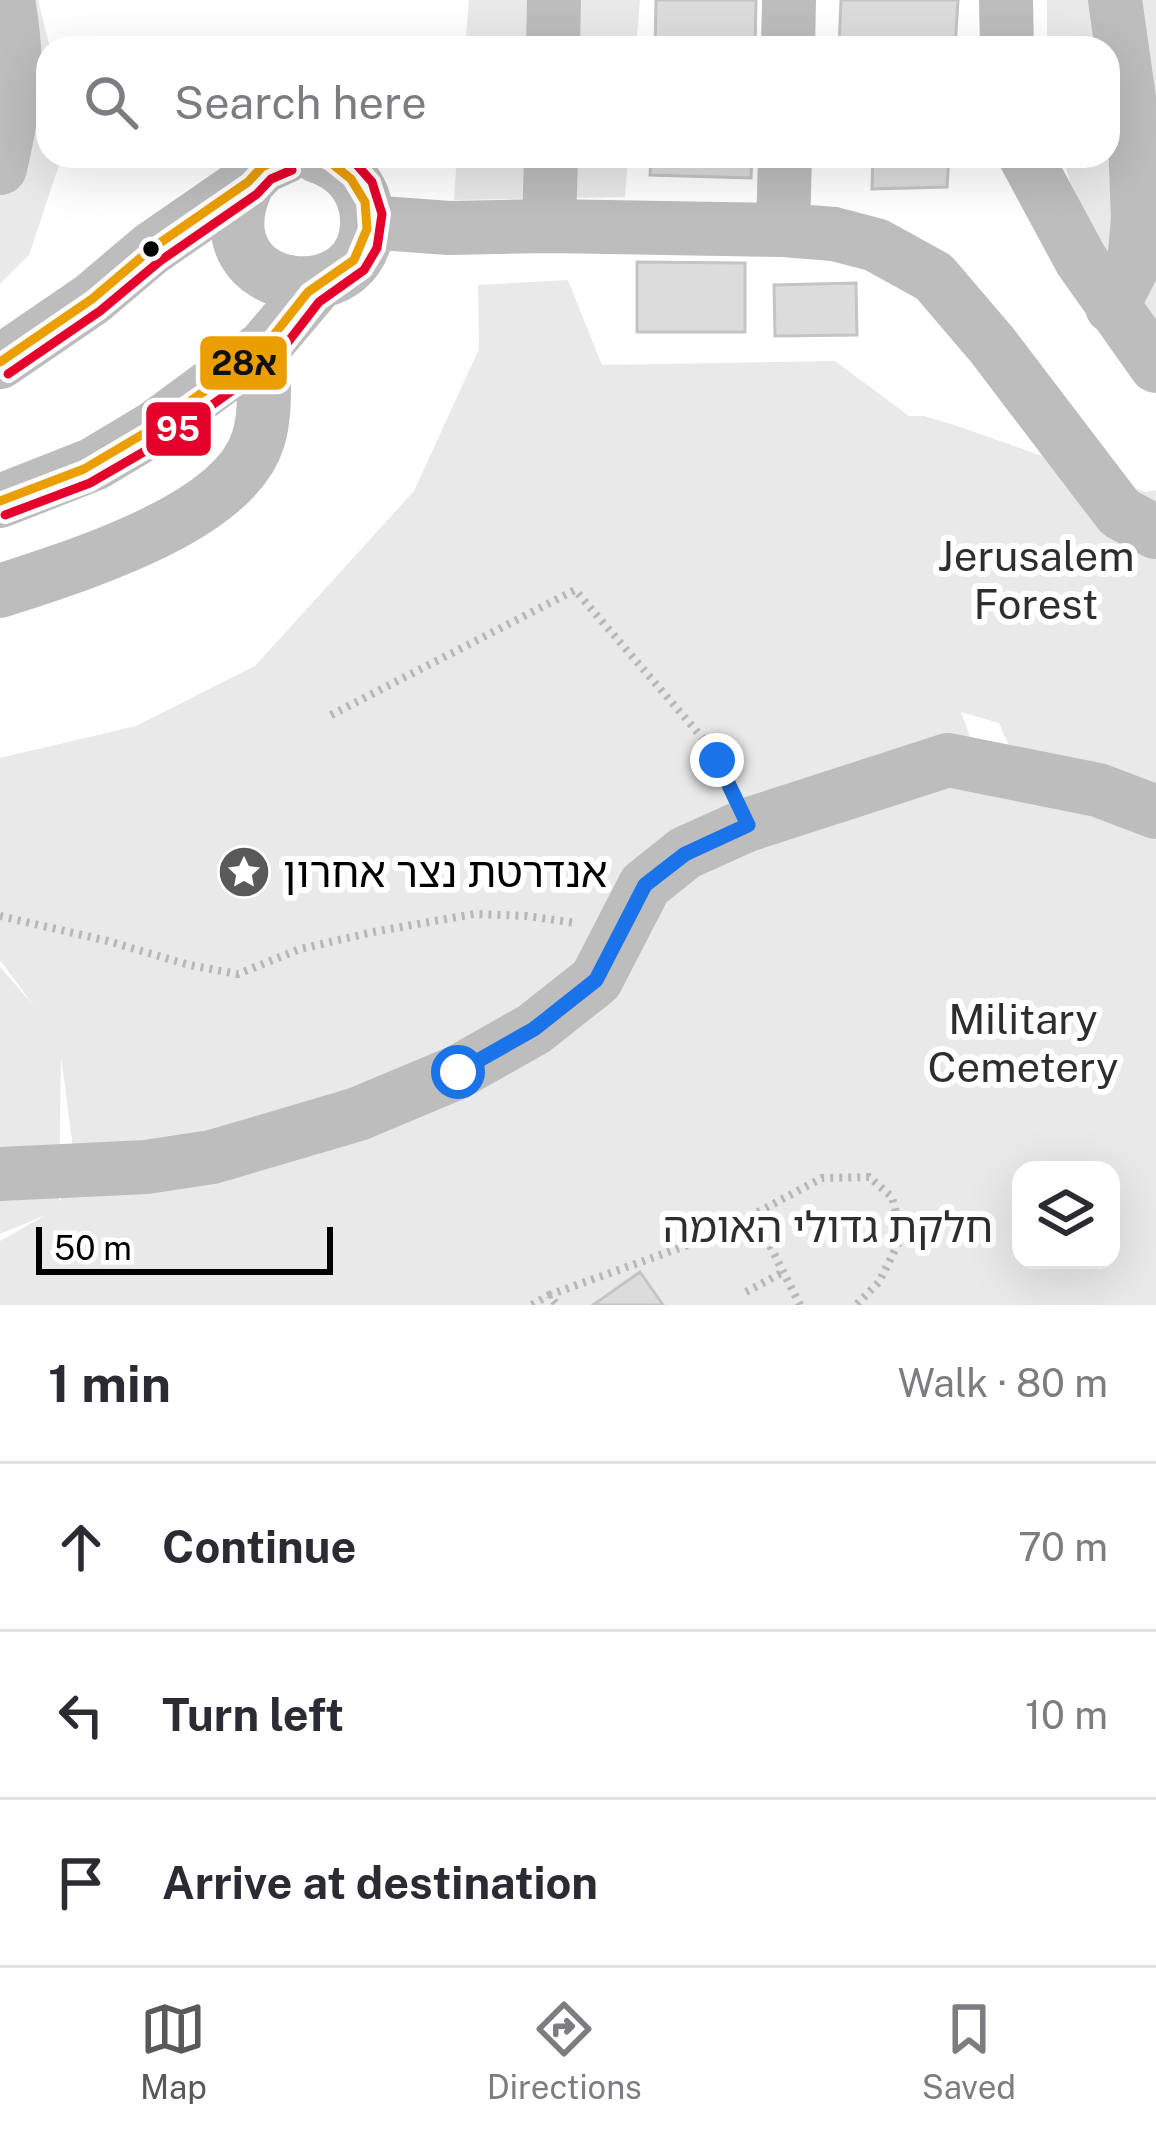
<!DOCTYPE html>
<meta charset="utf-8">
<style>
:root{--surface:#fff;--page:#f2f2f3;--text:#2b2b33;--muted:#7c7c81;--line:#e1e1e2;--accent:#595959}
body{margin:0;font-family:"Public Sans","Noto Sans Hebrew",sans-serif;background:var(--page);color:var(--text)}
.controls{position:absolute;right:36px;bottom:36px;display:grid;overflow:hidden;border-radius:24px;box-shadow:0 12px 48px #0002}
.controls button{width:108px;height:108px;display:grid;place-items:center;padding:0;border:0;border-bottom:3px solid var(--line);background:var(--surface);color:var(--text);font:60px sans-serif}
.scale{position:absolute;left:36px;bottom:30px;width:297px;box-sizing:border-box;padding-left:12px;border:6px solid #000;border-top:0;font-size:33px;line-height:42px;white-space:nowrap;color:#000;-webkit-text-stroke:9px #fff;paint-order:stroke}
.stop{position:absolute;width:36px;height:36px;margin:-27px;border:9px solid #1a73e8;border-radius:50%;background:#fff}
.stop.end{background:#1a73e8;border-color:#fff;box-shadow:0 3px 12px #0008}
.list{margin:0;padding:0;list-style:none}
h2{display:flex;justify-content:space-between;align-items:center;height:156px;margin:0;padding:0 48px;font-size:51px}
h2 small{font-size:39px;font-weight:400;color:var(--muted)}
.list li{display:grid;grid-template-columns:78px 1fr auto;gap:36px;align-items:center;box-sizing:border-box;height:168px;padding:0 48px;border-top:3px solid var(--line)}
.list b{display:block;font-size:45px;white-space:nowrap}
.list em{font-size:39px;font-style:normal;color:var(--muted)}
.icon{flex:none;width:66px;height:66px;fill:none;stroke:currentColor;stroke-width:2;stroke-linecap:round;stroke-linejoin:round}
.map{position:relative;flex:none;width:1156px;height:1305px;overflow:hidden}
.search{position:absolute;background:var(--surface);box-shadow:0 12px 48px #0002;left:36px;right:36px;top:36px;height:132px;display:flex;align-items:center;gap:30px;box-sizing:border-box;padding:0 42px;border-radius:36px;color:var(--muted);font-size:45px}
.sheet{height:660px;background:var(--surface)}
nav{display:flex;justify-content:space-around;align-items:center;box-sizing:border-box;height:168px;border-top:3px solid var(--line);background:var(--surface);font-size:33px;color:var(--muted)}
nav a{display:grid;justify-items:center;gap:6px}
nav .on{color:var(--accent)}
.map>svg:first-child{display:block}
.green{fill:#e9e9e9;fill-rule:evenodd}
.building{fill:#dcdcdc;stroke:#c4c4c4;stroke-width:3}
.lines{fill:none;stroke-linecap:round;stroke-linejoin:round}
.path{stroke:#b8b8b8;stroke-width:8;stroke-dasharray:3 6;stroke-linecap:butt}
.minor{stroke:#bdbdbd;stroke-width:54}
.bus-1-casing{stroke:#fff;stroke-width:18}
.bus-2-casing{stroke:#fff;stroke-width:18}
.bus-1{stroke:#eb9e00;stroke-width:9}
.bus-2{stroke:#e4002b;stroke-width:9}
.route{stroke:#1a73e8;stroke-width:15}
.bus-dot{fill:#000;stroke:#fff;stroke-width:4.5}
.labels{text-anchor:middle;stroke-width:12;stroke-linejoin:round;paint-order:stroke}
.park-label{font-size:42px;fill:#2e2e2e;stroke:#fff}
.poi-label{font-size:42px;fill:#000;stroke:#fff;text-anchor:start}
.line-badge{stroke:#fff;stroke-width:4.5}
.badge-label{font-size:33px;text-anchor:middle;font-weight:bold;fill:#fff}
.pale-badge-label{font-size:33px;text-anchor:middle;font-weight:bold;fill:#111}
</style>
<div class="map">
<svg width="1156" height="1305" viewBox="0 0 1156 1305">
<rect width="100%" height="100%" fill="#fff"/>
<path class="green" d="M0 0H38L50 48H48V156H59V165L29 255 0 284Z
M469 0H640L636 48H465Z
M1047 0H1156V356L1091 258 1063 156H1108V48H1047Z
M457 156H628L625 197 454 200Z
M568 280 602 365 835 361 909 416H924L954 425 1146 492 1156 490V1305H0V1241L46 1215 0 1234V967L34 1006 0 960V758L136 726 255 666 414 491 479 349 478 285ZM961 712 999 723 1009 746 1016 798 1042 808 990 791ZM61 1057 73 1148 60 1201 59 1200ZM1021 1170H1111V1260H1021Z"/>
<path class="building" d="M656 0H756L755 48H655Z
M841 0H958L955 48H839Z
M651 156H752L751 178 650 175Z
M873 156H949L947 187 872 189Z
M637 262 745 263V332H637Z
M856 283 857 335 775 336 774 285Z
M640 1272 663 1305H593Z"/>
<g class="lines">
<path class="path" d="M331 715 575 590 705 741 730 788
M0 916 108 941 189 965 238 974 300 949 373 932 474 914 527 916 576 923
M754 1214 800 1305
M746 1292 783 1272
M549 1295 713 1236 822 1178 869 1177 892 1197 902 1236 879 1282 856 1305
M532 1305 549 1295 557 1305"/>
<path class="minor" d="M1006 0 1007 48
M553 48 554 0
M788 48 789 0
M1025 156 1081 260 1156 366
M0 168C15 104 20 66 8 0
M248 182C191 303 383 320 366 209 361 182 342 164 317 156
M367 222 449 228 549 226 783 230 834 234 876 245 934 277 992 345 1120 513 1156 532
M549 226 551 156
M783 230 785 156
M1112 307 1134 264 1138 218 1135 140 1115 0
M0 362 92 299 151 249 248 182 262 167 286 156
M0 501 94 464 154 428 264 347 318 283
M0 591C72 567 233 520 258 440 267 412 263 376 264 347
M0 1174 146 1167 212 1157 358 1114 458 1072 534 1029 596 980 645 885 685 853 747 825 948 760 1098 790 1156 812"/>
<g class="bus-1-casing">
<path id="bus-1" d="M0 362 92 299 151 249 248 182 262 167 286 156
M0 501 84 469 150 430 248 360 269 341 308 292 354 260 367 229 365 202 351 179 330 162 317 156"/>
</g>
<g class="bus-2-casing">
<path id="bus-2" d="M8 374 100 311 160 261 257 194 271 179 292 170
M5 515 90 483 159 443 258 372 281 351 319 302 364 270 377 248 382 214 372 182 349 156"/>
</g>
<use href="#bus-1" class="bus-1"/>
<use href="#bus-2" class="bus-2"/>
</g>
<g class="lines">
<path class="route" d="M458 1072 534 1029 596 980 645 885 685 854 748 825 717 760"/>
</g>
<defs>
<g id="sight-disc" transform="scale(2.7)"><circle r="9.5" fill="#595959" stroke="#fff"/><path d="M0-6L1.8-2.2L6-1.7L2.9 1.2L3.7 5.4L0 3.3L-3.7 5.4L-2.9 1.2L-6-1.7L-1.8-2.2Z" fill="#fff"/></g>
</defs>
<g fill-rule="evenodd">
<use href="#sight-disc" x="244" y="872"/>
</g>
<circle class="bus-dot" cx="151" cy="249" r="10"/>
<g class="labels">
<g class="park-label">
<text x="1036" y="571">Jerusalem<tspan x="1036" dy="48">Forest</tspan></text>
<text x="1023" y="1034">Military<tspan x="1023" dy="48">Cemetery</tspan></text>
<text x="828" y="1242">חלקת גדולי האומה</text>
</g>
<g class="poi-label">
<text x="283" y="887">אנדרטת נצר אחרון</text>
</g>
</g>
<g class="line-badge">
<rect x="198" y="334" width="91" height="58" rx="12" fill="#eb9e00"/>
<rect x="144" y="400" width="69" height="58" rx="12" fill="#e4002b"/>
</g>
<g class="badge-label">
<text x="178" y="441">95</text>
</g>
<g class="pale-badge-label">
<text x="244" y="375">28א</text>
</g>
</svg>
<div class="controls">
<button><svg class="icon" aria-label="layers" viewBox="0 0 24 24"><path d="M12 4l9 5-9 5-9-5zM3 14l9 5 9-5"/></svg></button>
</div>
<div class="scale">50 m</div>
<div class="stop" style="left:458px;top:1072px"></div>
<div class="stop end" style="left:717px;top:760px"></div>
<div class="search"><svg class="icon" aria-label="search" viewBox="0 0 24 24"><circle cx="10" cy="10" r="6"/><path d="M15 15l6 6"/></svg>Search here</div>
</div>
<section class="sheet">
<h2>1 min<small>Walk · 80 m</small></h2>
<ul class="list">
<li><svg class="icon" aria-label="ahead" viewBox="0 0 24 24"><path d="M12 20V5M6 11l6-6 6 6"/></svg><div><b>Continue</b></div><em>70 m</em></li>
<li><svg class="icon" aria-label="left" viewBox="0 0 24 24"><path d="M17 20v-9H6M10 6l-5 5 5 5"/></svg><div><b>Turn left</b></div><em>10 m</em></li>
<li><svg class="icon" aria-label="arrive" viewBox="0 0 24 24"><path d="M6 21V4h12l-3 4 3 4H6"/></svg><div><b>Arrive at destination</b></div></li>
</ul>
</section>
<nav>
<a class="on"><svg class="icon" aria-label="map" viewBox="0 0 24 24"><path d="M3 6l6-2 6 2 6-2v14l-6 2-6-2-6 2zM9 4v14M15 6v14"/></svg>Map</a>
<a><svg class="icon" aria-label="directions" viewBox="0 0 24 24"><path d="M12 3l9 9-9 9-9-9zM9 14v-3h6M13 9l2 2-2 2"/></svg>Directions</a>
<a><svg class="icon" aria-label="saved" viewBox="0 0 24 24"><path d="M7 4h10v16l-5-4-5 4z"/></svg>Saved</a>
</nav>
